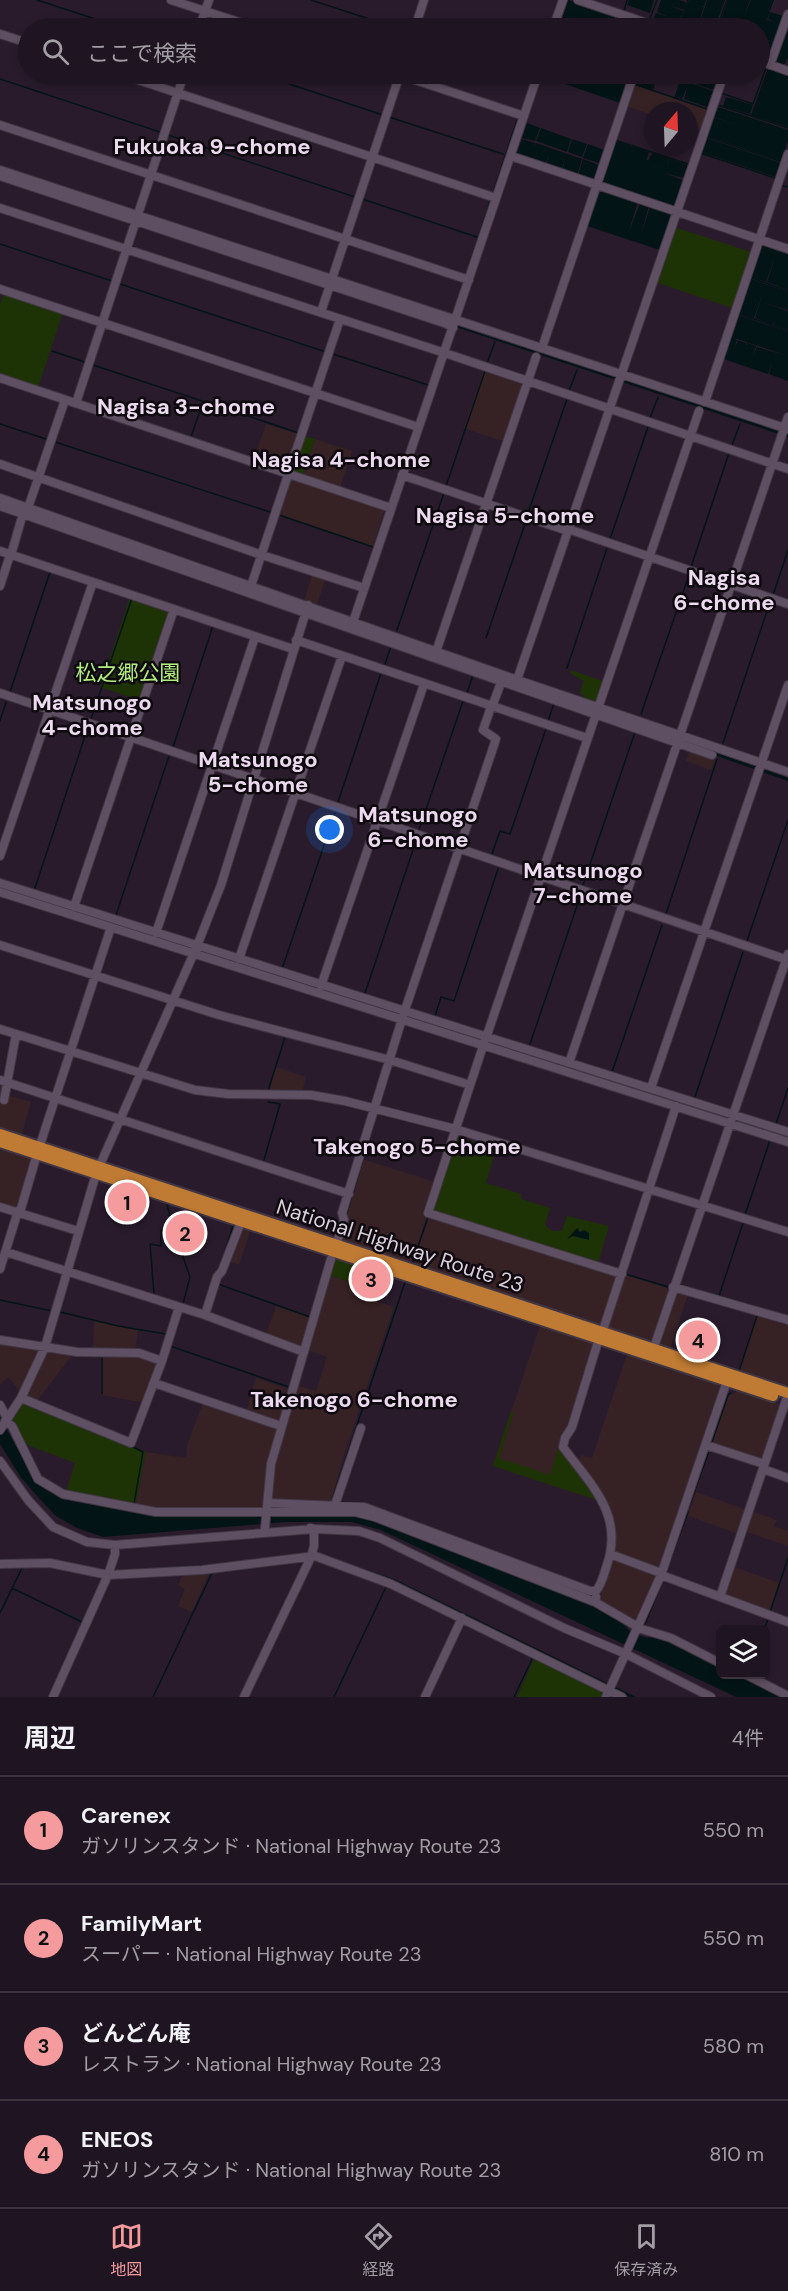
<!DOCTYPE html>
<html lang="ja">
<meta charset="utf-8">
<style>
:root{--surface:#1f1421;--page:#271d2a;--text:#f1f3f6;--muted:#a19ea5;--line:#3c333f;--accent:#f59b9e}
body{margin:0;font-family:"DM Sans","Noto Sans JP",sans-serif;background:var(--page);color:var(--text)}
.controls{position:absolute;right:18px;bottom:18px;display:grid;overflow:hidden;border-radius:9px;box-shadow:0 3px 9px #0003}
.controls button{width:54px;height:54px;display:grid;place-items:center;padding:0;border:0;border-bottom:2px solid var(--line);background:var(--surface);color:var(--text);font:30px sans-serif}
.compass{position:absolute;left:644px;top:102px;width:54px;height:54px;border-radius:50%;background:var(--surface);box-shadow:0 3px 9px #0003;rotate:19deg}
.you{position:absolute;left:330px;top:830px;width:21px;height:21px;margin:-15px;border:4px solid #fff;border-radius:50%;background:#1a73e8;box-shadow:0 0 0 9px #1a73e833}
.badge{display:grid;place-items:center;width:39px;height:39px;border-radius:50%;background:var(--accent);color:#111;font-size:20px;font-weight:700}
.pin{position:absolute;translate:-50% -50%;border:3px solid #fff;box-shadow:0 2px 6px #0006}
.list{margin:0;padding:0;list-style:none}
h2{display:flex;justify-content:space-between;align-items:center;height:78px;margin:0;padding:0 24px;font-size:26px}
h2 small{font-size:20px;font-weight:400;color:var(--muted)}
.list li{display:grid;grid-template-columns:39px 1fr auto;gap:18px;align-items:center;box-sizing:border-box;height:108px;padding:0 24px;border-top:2px solid var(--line)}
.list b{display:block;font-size:22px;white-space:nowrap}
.list p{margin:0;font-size:20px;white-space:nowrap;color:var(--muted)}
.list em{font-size:20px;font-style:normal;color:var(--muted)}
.icon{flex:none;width:33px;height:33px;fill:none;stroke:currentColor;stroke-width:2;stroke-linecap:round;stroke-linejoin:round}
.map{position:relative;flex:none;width:788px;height:1697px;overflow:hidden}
.search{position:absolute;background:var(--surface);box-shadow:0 3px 9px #0003;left:18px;right:18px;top:18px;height:66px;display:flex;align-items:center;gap:15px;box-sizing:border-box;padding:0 21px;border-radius:33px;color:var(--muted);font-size:22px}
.sheet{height:510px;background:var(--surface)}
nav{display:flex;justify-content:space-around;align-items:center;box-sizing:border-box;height:84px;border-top:2px solid var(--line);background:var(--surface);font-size:16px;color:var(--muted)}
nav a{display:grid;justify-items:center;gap:3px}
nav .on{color:var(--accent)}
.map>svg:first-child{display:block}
.industrial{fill:#362224}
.green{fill:#1d3305}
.water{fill:#031417}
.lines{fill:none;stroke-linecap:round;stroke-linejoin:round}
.stream{stroke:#031417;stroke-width:1.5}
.minor-casing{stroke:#413644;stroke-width:10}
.highway-casing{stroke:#413644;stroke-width:14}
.minor{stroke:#5f4f62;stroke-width:8}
.highway{stroke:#bf7b34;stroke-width:10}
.labels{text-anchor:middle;stroke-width:5;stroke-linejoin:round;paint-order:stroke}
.park-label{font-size:21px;fill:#b0ed7c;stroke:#0e080f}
.street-label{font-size:21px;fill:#d9d0db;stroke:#0e080f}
.neighbourhood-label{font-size:22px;font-weight:bold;fill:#eddaf0;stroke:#0e080f}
</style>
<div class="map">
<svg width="788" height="1697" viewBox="0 0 788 1697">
<rect width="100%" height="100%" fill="#291b2c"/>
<path class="industrial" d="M632 84 707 109 700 130 689 127V111H653V115L625 106Z
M484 370 524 385 505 442 464 428Z
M266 424 300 435 286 470 254 459Z
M315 439 352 451 340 488 303 475Z
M290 478 385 508 373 546 278 514Z
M312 576 325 580 317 605 304 601Z
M690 751 715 759 711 770 686 761Z
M276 1067 306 1077 302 1092H269Z
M0 1082 4 1084 2 1094 31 1102 21 1136 0 1129Z
M0 1148 34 1159 17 1209 0 1205Z
M362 1159 435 1182 424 1214 427 1216 412 1264 339 1240Z
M429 1217 619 1275 602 1327 413 1265Z
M241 1228 250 1231 239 1265 227 1260Z
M623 1274 669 1289 652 1339 647 1342 606 1328Z
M329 1275 365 1287 362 1296 394 1307 343 1458 331 1502 272 1501 270 1499 272 1471 296 1385 316 1391 327 1357 308 1350Z
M676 1290 688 1294 670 1349 660 1346 659 1342Z
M276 1306 311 1318 301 1347 298 1348 265 1336Z
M757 1313 788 1322V1388L738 1371Z
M94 1321 138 1330 135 1351 93 1350Z
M540 1326 596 1344 570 1427 562 1436 559 1446 600 1501 493 1466Z
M0 1342 40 1349 20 1391 8 1377 0 1385Z
M47 1349 74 1353 36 1402 25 1398Z
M627 1354 716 1382 720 1388 660 1566 657 1568 616 1554 613 1550V1522L607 1502 578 1462 581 1455 592 1458Z
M101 1355 138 1356 157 1362 158 1364 145 1403 101 1395Z
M256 1378 290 1390 278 1423 246 1412Z
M739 1391 781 1405 763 1460 712 1444 729 1395Z
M203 1403 278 1429 265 1510 135 1508 146 1452 186 1458 187 1445Z
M696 1492 747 1510 739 1534 688 1516Z
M751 1511 777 1520 774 1526 788 1531V1546L744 1531Z
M615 1560 657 1577 639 1620 634 1621 599 1600 612 1562Z
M732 1566 779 1583 769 1613 723 1596Z
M184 1572H210L192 1612 178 1606 185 1589 178 1585Z"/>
<path class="green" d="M209 16 244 27V28H203Z
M674 227 751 252 732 308 655 282Z
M4 293 63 312 38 388 0 376V304Z
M304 436 315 439 303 475 292 470Z
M130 597 170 613 142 701 100 687Z
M571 670 605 682 596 704 583 699 584 695 579 693 584 681 570 673Z
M457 1137 496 1148 486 1183 521 1194V1199L550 1208 545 1225 552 1231H562L567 1216 609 1226 598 1263 432 1213Z
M333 1258 371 1270 365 1287 329 1275Z
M22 1402 146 1452 135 1508 66 1492 75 1463 25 1444 8 1420Z
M511 1411 514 1412 499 1458 550 1475 559 1446 600 1501 493 1466Z
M535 1657 604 1691 601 1697H517Z"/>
<path class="water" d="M568 0 646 27 645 28H580L561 22Z
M629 0H654L650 13 627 5Z
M661 0H679L686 2 684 10 671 6 683 11 677 28 657 22 658 20 654 18 656 13 669 17 657 12Z
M689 0H706L704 6H701L704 7 697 28H679Z
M707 0H725L718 19 714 18 718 20 715 28H698Z
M728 0H750L743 19 751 0H772L760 36V28H718Z
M770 12 783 16 774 42 761 37 767 20 775 22 768 19Z
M785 30 788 31V58L784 65 774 62Z
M760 39 773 43 768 60 760 57Z
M768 68 788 74V127L751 115Z
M543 74H564L563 77 565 74H589L625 86 620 103 542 76Z
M635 74 654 81 651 89 632 83Z
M700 74H720L713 90 696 84Z
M682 80 713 91 707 107 684 99 687 87 682 99 676 97Z
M726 97 753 105 750 114 723 106Z
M715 106 788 130V141L781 161 705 135 713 117 734 124 712 116Z
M517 118 520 119 452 317 788 432V437L456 327 451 317Z
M527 123 540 128 535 141 522 138Z
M541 128 571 139 567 152 536 141Z
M707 138 781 163 776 177 700 152 703 141 706 142Z
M522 139 535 143 534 147 536 143 582 159 577 175 562 170 566 157 561 170 546 165 549 155 545 164 516 154Z
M572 139 587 144 582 157 568 152Z
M613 140 649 152 647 159 648 161 652 153 669 159 667 164 670 159 688 165 683 178 664 173 683 180 674 207 599 182Z
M588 144 604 150 599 163 583 158Z
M583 159 599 165 595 179 578 175Z
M597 189 638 202 628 234 640 203 649 206 640 237 650 207 671 214 660 250 584 225Z
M760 243 788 252V290L767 282 776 254 766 282 748 276Z
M748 278 788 292V310L762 302 788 311V330L774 325 775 320 773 325 755 318 764 290 754 318 736 312Z
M736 314 788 332V356L734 338 737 340 733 352 738 340 746 343V346L747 343 756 346 753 356 757 347 788 356V381L769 374 772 362 768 374 721 358Z
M674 741 714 752 788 778V781Z
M0 887 788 1135V1138L0 889Z
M577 1228 580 1232 584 1230 589 1233V1240L573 1236 567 1239Z
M0 1417 34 1479 62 1499 155 1515 216 1516 282 1513 346 1515 377 1520 613 1614 630 1631 644 1637 662 1638 720 1666V1674L738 1675 783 1697H736L381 1530 352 1522H286L103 1537 77 1528 56 1516 37 1496 20 1476 0 1444Z
M316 1552 394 1579 636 1697H630L385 1578 315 1554Z
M306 1553V1555L212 1566 113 1573 50 1560 115 1571 214 1564Z"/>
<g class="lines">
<path class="stream" d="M37 0 123 28
M311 0 397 28
M624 11 627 0
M649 21 657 0
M560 23 577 28
M679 26 688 0
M717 28 727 0
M760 38 773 0
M760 38 773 43
M259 74 383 115
M591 74 627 86
M0 79 160 132
M634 84 707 109
M652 90 658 74
M721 93 753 104 766 68
M675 98 683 74
M718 105 788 128
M389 117 503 154
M168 135 355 197
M705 136 782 162
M615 140 688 164
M700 153 775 178
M780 185 788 187
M362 199 477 237
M0 244 112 281
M749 277 788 291
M120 284 326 352
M737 313 788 331
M52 351 85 362
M333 354 428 385
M487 363 495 342
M93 365 299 433
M569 391 577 370
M650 418 658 397
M0 424 46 439
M191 437 203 402
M55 442 273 513
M732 445 740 424
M446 486 485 371
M528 513 567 399
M279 515 373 547
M610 539 648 427
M691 567 729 453
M773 595 788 550
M397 630 444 493
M486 638 526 521
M384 667 391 646
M567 668 607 548
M10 692 50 572
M467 693 473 675
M641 714 689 575
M91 719 132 598
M0 721 6 702
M548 721 554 703
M723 743 770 602
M173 747 213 626
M261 772 282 700
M338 802 381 673
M419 830 463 701
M492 854 500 831 510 834 546 729
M228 875 255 790
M583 885 635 732
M34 891 87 730
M666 914 717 759
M116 915 169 756
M747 941 788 820
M203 942 207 930
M282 969 335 813
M364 996 416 841
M435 1016 441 997 454 1001 498 869
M529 1047 580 897
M394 1057 403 1027
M612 1072 662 925
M268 1091 285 1037
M694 1100 743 952
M380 1104 392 1065
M123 1124 259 1169
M776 1124 788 1088
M264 1160 280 1104 268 1102
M167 1204 173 1229
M745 1215 770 1140
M346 1216 374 1123
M743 1223 719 1296 754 1306
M175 1234 190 1277 183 1304
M225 1253 233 1225
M412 1264 428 1217
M625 1274 669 1287
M218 1284 310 1317
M154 1294 150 1244 161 1246V1230
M0 1300 52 1311
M60 1312 118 1326 166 1334
M170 1346 289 1387
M102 1356V1394
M739 1371 757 1316
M22 1403 80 1426
M88 1430 107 1437
M712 1442 728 1395 731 1393
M134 1444 133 1447 143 1452 134 1504
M333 1497 405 1282
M690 1504 709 1451
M668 1567 688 1512
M12 1588 82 1622
M770 1612 788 1558
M0 1613 22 1568
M645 1624 663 1580
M764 1630 768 1619
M153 1697 212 1573
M334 1697 386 1587
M514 1697 533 1657"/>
<g class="minor-casing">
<path id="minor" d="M171 0 257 28
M578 0 662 28
M199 28 209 0
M415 28 424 0
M553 28 563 0
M0 34 28 43
M760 61 788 71
M770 65 788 14
M120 74 496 198
M397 74 524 116
M0 125 469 280
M511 156 788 249
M0 170 788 429
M0 176 447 324 453 328
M0 208 445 353 788 469
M0 289 418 427
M321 312 400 74
M542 348 634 74
M0 378 391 508
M705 402 788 154
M76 403 184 74
M0 464 262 555 364 588
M402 475 568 531
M0 498 503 675 788 772
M0 506 712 755
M28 508 65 400
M568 529 788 604
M0 551 293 649
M11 555 24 510
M0 586 10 555
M251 586 340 319
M353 622 538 74
M296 640 587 738
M436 652 536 357
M517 680 724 74
M0 693 788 960
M492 707 503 677
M0 856 93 582
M0 883 788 1132
M0 892 788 1142
M74 907 174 609
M156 933 255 637
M0 945 219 1015 390 1060 470 1085
M239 959 342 656
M321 986 424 684
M0 1029 195 1090 228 1094 311 1095 345 1101 455 1129 788 1232
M486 1038 699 411
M485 1040 428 1213 622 1274
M569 1063 788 417
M0 1080 349 1194
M651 1088 788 685
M4 1100 16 1034
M41 1142 111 927
M0 1207 78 1231
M20 1212 35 1161
M338 1239 344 1220 342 1213 402 1019 496 739 483 730 491 707
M6 1252 205 1315 304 1352
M0 1269 18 1211
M673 1287 788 1320
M205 1315 217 1277 222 1271 241 1222
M604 1327 676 1106
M0 1340 77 1352 139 1353 162 1361
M652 1353 788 954
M154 1383 281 1426
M21 1398 131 1443 162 1361 179 1307
M0 1405 7 1418
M5 1421 12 1426 38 1479 63 1494 156 1512H355L375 1517 595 1602
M0 1430 21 1398 45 1347 96 1174 197 946 221 885 308 605
M706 1445 764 1464
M0 1461 28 1500 53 1527 87 1542 115 1545 314 1529 359 1531 380 1538 564 1628 626 1654 711 1697
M763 1469 788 1478
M268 1503 364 1507 590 1591H596C602 1584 604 1573 607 1565 624 1514 591 1485 563 1447L565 1438 572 1427 597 1345
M335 1505 361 1428
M265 1528 271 1464 331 1259
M610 1554 661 1573
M0 1564 50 1563 108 1575 202 1570 315 1556 391 1584 622 1697
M661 1575 788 1622
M596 1597 595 1602 638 1627
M720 1597 786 1400
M638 1628 671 1638 720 1663
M745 1674 788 1696
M53 1697 108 1575 115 1554V1545
M244 1697 311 1557 314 1546V1529L310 1528
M425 1697 462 1618
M606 1697 661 1575 728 1378"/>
</g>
<g class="highway-casing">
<path id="highway" d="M0 1134 788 1393
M0 1142 773 1396"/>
</g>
<use href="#minor" class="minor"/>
<use href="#highway" class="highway"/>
</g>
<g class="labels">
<g class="park-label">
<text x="128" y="680">松之郷公園</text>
</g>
<g class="street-label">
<text transform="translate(400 1246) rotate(18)" y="7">National Highway Route 23</text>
</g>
<g class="neighbourhood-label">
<text x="212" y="154">Fukuoka 9-chome</text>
<text x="186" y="414">Nagisa 3-chome</text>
<text x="341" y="467">Nagisa 4-chome</text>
<text x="505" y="523">Nagisa 5-chome</text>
<text x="724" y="585">Nagisa<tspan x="724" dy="25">6-chome</tspan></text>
<text x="92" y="710">Matsunogo<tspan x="92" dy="25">4-chome</tspan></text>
<text x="258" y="767">Matsunogo<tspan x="258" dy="25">5-chome</tspan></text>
<text x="418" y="822">Matsunogo<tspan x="418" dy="25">6-chome</tspan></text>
<text x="583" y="878">Matsunogo<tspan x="583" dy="25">7-chome</tspan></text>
<text x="417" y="1154">Takenogo 5-chome</text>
<text x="354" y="1407">Takenogo 6-chome</text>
</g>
</g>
</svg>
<div class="controls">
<button><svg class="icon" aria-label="layers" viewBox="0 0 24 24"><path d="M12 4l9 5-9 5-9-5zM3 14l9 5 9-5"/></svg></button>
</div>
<svg class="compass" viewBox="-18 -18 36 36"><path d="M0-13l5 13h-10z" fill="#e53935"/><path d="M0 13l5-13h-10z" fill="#a19ea5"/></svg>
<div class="you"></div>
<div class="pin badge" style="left:127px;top:1202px">1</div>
<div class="pin badge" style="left:185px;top:1233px">2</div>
<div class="pin badge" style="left:371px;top:1279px">3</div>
<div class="pin badge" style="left:698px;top:1340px">4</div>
<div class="search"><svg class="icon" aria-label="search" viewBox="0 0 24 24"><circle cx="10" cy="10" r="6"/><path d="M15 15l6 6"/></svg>ここで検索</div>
</div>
<section class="sheet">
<h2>周辺<small>4件</small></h2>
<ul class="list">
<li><span class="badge">1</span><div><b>Carenex</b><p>ガソリンスタンド · National Highway Route 23</p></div><em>550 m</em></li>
<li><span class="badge">2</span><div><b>FamilyMart</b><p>スーパー · National Highway Route 23</p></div><em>550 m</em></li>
<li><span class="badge">3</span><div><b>どんどん庵</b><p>レストラン · National Highway Route 23</p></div><em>580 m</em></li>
<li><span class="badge">4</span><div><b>ENEOS</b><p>ガソリンスタンド · National Highway Route 23</p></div><em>810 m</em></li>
</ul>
</section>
<nav>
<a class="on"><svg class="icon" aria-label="map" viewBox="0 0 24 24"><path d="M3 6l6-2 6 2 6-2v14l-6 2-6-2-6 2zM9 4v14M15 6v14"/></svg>地図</a>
<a><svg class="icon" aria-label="directions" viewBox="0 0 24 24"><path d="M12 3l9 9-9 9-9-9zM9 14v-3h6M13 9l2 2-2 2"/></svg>経路</a>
<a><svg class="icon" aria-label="saved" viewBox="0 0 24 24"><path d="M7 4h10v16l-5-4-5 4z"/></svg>保存済み</a>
</nav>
